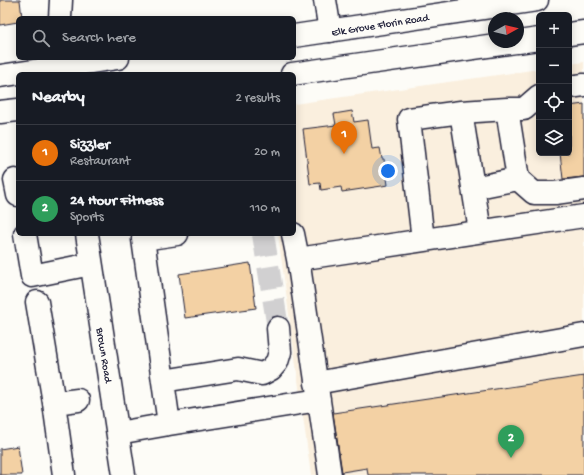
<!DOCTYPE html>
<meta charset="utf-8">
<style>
:root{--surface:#171b24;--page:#242831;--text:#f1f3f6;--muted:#9ea1a6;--line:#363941;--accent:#8c9099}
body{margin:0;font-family:"Gochi Hand",sans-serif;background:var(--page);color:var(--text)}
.controls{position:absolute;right:12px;top:12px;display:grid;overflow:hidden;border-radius:6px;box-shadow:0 2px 10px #0003}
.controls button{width:36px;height:36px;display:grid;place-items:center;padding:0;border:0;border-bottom:1px solid var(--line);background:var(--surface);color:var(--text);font:20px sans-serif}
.compass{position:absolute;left:488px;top:12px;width:36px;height:36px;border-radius:50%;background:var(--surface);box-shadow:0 2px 10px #0003;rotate:82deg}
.you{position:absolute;left:388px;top:171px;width:14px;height:14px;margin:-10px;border:3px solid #fff;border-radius:50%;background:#1a73e8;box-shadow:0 0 0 6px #1a73e833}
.badge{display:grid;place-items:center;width:26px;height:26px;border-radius:50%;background:var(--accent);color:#fff;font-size:13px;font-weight:700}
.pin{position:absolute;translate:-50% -33px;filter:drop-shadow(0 1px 2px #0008)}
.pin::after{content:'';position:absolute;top:21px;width:14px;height:12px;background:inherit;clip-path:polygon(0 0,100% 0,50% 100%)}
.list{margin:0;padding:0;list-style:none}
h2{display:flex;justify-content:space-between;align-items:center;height:52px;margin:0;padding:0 16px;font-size:17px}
h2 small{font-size:13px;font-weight:400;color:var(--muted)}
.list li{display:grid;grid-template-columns:26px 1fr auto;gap:12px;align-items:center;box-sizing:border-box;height:56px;padding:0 16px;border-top:1px solid var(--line)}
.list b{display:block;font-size:15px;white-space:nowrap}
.list p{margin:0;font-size:13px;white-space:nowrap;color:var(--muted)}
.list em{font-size:13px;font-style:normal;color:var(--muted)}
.icon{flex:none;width:22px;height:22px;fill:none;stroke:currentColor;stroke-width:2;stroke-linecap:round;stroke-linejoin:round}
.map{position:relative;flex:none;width:584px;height:475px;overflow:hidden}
.search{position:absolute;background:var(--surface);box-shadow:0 2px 10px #0003;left:16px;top:16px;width:280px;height:44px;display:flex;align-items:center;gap:10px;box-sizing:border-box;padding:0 14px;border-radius:6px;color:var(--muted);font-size:15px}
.panel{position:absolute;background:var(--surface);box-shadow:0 2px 10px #0003;left:16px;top:72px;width:280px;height:164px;border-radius:6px}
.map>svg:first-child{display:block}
.built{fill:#faefde}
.building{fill:#f3d1a4;stroke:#22223b}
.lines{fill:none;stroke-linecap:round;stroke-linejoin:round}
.minor-tunnel{stroke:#d1d0d1;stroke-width:22;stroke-dasharray:22 11;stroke-linecap:butt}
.minor-casing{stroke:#22223b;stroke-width:25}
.major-casing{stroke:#22223b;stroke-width:25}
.minor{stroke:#fdfcf7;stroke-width:22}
.major{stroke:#fdfcf7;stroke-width:22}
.labels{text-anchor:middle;stroke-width:3;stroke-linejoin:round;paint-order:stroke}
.street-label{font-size:11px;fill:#22223b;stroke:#fdfcf7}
</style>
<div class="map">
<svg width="584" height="475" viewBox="0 0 584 475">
<rect width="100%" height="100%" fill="#fdfcf7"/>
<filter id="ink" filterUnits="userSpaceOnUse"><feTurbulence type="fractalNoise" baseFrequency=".025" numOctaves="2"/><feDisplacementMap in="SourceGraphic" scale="8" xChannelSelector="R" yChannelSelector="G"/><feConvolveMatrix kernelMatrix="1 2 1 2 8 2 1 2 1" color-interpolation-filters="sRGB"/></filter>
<g filter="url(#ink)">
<path class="built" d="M584 62V475H311L278 234H294V104L539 69V153H569V64Z"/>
<path class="building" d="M0 0H20L22 18H18V22L0 25Z
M584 104V177L563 179 560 153H569V106Z
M352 111 354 122 368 120 372 149 380 148 382 159H384L388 185 342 192 341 187 321 190 320 183 310 184 303 129 336 125 334 114Z
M250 263 256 308 185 318 179 274Z
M584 376V475H368L367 468 342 472 333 413Z
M18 446 22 475H0V449Z"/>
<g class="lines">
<path class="minor-tunnel" d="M263 234 278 328"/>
<g class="minor-casing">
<path id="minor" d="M325 0 330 31
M60 18 61 0
M569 87 584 85
M507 109H524L539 96
M461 112 480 231
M518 179 534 193H555L584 189
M15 180 18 195
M25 234 32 276 91 264
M87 234 124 475
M177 234 143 239 169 424 319 400
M293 234 298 259 330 475
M423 240 409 119 461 112 507 109 518 179 473 188
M298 259 584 216
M37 302 54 403 78 400
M163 381 238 369 262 374 271 369 277 362 280 352 278 328
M316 383 584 335
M54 403 64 475
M118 433 169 424"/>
</g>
<g class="major-casing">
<path id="major" d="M569 34 584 32
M294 36 537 0
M518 42 539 39
M292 74 516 42
M0 76 118 58
M0 112 18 110"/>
</g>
<use href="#minor" class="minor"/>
<use href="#major" class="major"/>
</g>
</g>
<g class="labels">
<g class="street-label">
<text transform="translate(380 24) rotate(-9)" y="4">Elk Grove Florin Road</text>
<text transform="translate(105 355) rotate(81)" y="4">Brown Road</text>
</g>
</g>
</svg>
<div class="controls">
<button>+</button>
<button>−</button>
<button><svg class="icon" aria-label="locate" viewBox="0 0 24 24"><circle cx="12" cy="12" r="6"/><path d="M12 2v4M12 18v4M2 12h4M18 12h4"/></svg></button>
<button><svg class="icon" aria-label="layers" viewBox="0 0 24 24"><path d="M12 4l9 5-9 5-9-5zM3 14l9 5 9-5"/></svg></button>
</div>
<svg class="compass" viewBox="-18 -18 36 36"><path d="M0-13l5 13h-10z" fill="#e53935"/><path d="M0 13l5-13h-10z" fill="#9ea1a6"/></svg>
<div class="you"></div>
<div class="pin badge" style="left:344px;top:154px;background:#e8710a">1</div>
<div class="pin badge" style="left:511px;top:458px;background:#2e9e5b">2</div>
<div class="search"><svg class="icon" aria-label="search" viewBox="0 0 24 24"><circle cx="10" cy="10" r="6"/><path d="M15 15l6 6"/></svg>Search here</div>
<section class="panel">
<h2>Nearby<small>2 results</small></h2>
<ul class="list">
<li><span class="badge" style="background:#e8710a">1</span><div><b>Sizzler</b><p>Restaurant</p></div><em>20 m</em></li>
<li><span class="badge" style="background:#2e9e5b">2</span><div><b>24 Hour Fitness</b><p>Sports</p></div><em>110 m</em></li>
</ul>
</section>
</div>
